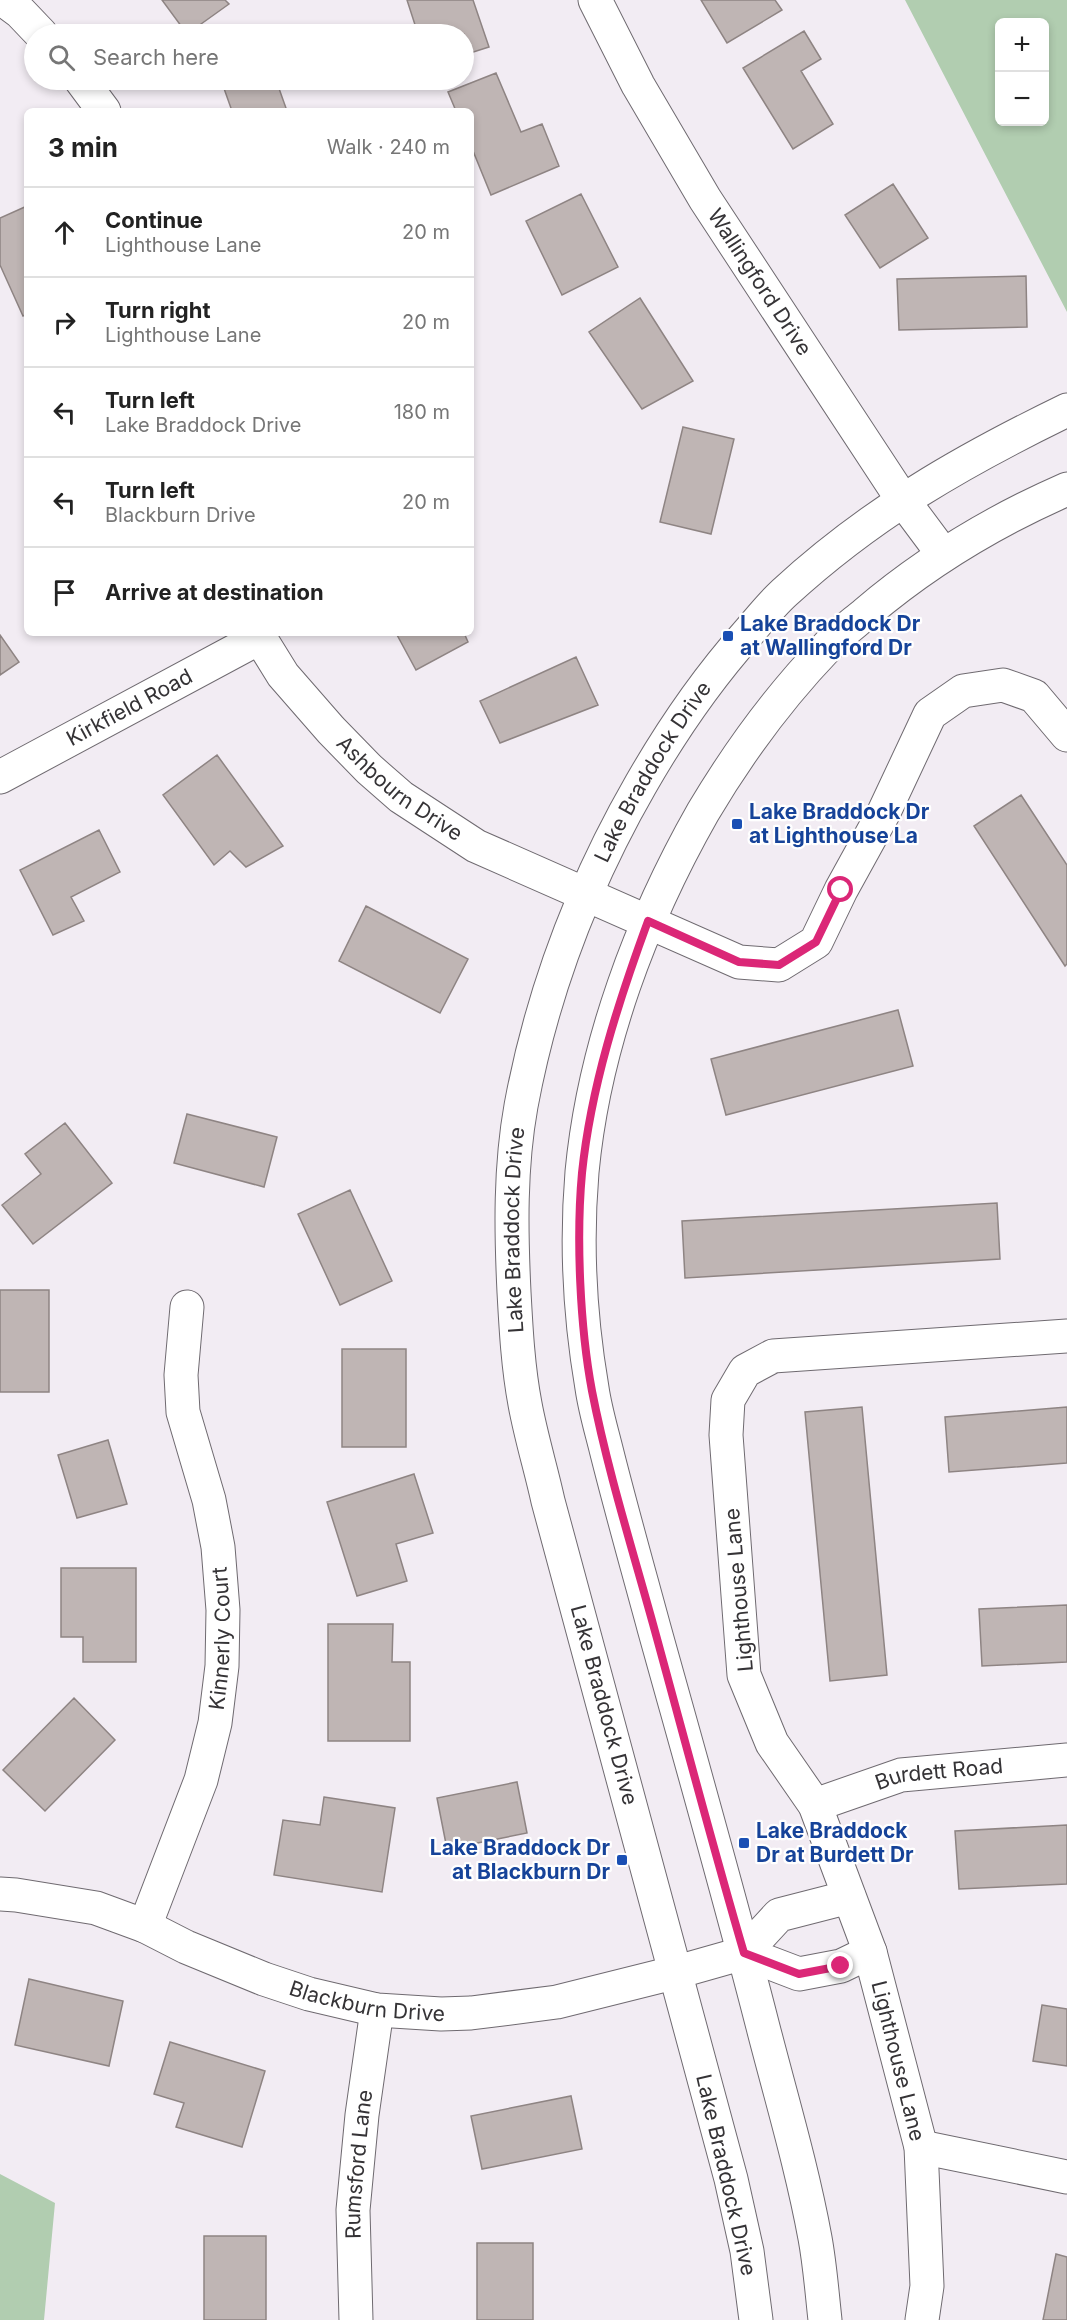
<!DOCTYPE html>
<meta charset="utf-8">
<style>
:root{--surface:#fff;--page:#f6f6f6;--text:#222;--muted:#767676;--line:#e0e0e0}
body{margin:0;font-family:Inter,sans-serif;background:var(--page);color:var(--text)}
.controls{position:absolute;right:18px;top:18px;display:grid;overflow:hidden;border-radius:9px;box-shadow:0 3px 9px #0003}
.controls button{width:54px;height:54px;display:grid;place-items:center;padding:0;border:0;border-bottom:2px solid var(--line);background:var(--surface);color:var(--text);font:30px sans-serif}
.stop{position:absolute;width:18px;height:18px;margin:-14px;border:4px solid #db2777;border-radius:50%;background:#fff}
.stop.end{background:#db2777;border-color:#fff;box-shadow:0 2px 6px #0008}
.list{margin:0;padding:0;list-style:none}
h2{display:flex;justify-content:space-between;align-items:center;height:78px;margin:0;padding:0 24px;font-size:26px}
h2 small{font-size:20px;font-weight:400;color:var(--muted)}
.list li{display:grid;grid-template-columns:39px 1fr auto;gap:18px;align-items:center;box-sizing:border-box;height:90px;padding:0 24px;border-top:2px solid var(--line)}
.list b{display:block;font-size:22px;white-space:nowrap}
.list p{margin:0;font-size:20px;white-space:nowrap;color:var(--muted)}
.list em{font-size:20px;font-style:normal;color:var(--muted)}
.icon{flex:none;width:33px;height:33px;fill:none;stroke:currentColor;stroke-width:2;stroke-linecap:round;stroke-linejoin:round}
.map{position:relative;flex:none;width:1067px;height:2320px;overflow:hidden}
.search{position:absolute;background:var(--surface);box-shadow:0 3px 9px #0003;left:24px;top:24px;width:450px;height:66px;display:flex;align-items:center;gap:15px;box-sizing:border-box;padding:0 21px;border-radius:33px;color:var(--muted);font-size:22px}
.panel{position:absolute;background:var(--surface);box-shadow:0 3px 9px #0003;left:24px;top:108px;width:450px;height:528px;border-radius:9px}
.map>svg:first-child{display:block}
.green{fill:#b1cdb0;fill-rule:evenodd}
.building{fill:#bfb5b4;stroke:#8e8483;stroke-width:1.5}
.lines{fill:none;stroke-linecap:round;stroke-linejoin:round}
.minor-casing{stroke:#6f6a70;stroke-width:35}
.minor{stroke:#fff;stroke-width:33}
.route{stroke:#db2777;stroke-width:8}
.transit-dot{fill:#1a4fb4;stroke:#fff;stroke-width:2}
.labels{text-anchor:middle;stroke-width:4.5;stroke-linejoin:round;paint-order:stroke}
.street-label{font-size:21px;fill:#353336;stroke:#fff}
.transit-label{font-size:21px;font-weight:bold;fill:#164399;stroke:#fff;text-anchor:start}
</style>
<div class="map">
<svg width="1067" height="2320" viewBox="0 0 1067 2320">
<rect width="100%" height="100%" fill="#f2ecf3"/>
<path class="green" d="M905 0H1067V312ZM1000 22H1044V122H1000Z
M0 2174 55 2203 44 2320H0Z"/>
<path class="building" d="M162 0H225L229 4 187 34Z
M407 0H473L489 47 464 55V34H418Z
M701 0H775L782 10 727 43Z
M804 31 821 59 801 71 833 124 793 149 743 68Z
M496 73 521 132 542 124 559 166 491 195 471 146V111H456L448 92Z
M221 80H276L287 111H232Z
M893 184 928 238 880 268 845 215Z
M581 194 618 267 562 295 526 221Z
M27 206V314L23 316 0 265V218Z
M1026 276 1027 327 899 330 897 279Z
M640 298 693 381 642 409 589 332Z
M683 427 734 439 711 534 660 522Z
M396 633H464L468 642 416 670Z
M0 635 19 662 0 675Z
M576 657 598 705 500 743 480 701Z
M217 755 283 846 246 867 230 851 214 865 163 795Z
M1021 795 1067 865V964L1065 966 974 826Z
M99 830 120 872 71 897 84 921 53 935 20 870Z
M366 906 468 959 440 1013 339 961Z
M898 1010 913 1066 726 1115 711 1059Z
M187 1114 277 1137 264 1187 174 1163Z
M65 1123 112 1183 33 1244 2 1205 41 1174 25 1154Z
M350 1190 392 1281 340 1305 298 1214Z
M997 1203 1000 1259 685 1278 682 1221Z
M0 1290H49V1392H0Z
M342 1349H406V1447H342Z
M862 1407 887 1675 830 1681 805 1412Z
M1067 1407V1463L949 1472 945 1417Z
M108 1440 127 1504 77 1518 58 1455Z
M414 1474 433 1533 396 1544 407 1581 357 1596 327 1502Z
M61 1568H136V1662H83V1637H61Z
M1067 1605V1662L982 1666 979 1609Z
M328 1624H393L392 1662H410V1741H328Z
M74 1698 115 1740 45 1811 3 1770Z
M517 1782 527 1833 447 1849 437 1798Z
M324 1797 395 1808 382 1892 274 1875 283 1820 320 1825Z
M1067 1825V1884L959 1889 955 1831Z
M29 1979 123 2001 109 2066 15 2045Z
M1042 2005 1067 2009V2066L1033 2061Z
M170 2042 265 2071 242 2147 176 2127 184 2103 154 2094Z
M571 2096 582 2149 482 2169 471 2116Z
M204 2236H266V2320H204Z
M477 2243H533V2320H477Z
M1056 2254 1067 2257V2320H1043Z"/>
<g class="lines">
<g class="minor-casing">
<g id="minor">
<path d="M4 0 20 12 41 34"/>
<path id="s1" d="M595 0 638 85 705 199 902 499 943 554"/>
<path d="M81 80 104 111"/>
<path id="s2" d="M257 633 283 675 331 730 369 769 401 797 476 846 739 962 779 965 816 942 841 890 884 812 930 714 963 691 1003 685 1034 696 1067 735"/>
<path id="s3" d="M0 777 259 638"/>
<path id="s4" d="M815 1805 901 1775 1067 1760"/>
<path id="s5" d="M0 1894 16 1895 96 1908 145 1926 186 1947 264 1979 309 1994 377 2010 441 2014 471 2013 557 2002 677 1972 744 1953 779 1915 849 1897"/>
<path id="s6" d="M145 1926 201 1780 215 1723 222 1666 223 1610 218 1547 209 1500 183 1412 181 1375 187 1307"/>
<path d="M744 1953 799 1974 841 1966 870 1952"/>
<path d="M921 2147 1067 2177"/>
<path id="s7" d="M356 2320 353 2210 362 2115 377 2010"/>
<path id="s8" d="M756 2320 747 2251 731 2179 548 1501C541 1469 531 1437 525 1404 518 1367 516 1329 514 1292 511 1230 510 1167 521 1106 542 993 584 883 641 784 672 730 707 679 748 633 760 619 771 605 784 593 871 513 962 461 1067 410"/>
<path d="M825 2320C822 2293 820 2265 815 2238 802 2167 781 2097 763 2027 729 1894 691 1761 654 1628 638 1569 621 1509 606 1449 601 1429 595 1409 592 1388 580 1318 576 1243 582 1172 594 1046 641 921 703 812 738 753 779 697 827 647 838 635 853 624 866 613 926 562 994 521 1067 489"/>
<path d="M922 2320 927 2286 921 2147 870 1952 815 1805 772 1743 744 1675 726 1435 728 1400 745 1371 773 1356 1067 1336"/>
</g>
</g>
<use href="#minor" class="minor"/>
</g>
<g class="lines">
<path class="route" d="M841 890 816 942 779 965 739 962 648 921C618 1003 591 1086 582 1173 576 1238 580 1327 592 1391 607 1468 632 1548 653 1624 683 1733 712 1844 744 1953L799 1974 841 1966"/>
</g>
<g class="transit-dot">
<rect x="722" y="630" width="12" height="12" rx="3"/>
<rect x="731" y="818" width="12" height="12" rx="3"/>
<rect x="738" y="1837" width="12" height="12" rx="3"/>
<rect x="616" y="1854" width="12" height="12" rx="3"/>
</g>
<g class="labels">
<g class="street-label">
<text dy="7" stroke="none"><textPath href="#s1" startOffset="327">Wallingford Drive</textPath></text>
<text dy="7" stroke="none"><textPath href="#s3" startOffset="147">Kirkfield Road</textPath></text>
<text dy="7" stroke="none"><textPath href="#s8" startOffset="1606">Lake Braddock Drive</textPath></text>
<text dy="7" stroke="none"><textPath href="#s2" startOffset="213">Ashbourn Drive</textPath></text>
<text dy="7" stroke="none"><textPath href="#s8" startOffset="1120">Lake Braddock Drive</textPath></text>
<text transform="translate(739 1590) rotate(-95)" y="7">Lighthouse Lane</text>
<text dy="7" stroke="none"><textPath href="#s6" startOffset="300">Kinnerly Court</textPath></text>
<text transform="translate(604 1705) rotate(75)" y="7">Lake Braddock Drive</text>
<text dy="7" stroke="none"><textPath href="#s4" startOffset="129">Burdett Road</textPath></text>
<text dy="7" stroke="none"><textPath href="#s5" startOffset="386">Blackburn Drive</textPath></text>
<text transform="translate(898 2061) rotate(76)" y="7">Lighthouse Lane</text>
<text dy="7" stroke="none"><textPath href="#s7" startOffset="156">Rumsford Lane</textPath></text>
<text transform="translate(726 2175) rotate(77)" y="7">Lake Braddock Drive</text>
</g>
<g class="transit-label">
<text x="740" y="631">Lake Braddock Dr<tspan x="740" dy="24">at Wallingford Dr</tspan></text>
<text x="749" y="819">Lake Braddock Dr<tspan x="749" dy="24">at Lighthouse La</tspan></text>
<text x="756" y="1838">Lake Braddock<tspan x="756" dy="24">Dr at Burdett Dr</tspan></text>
<text x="610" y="1855" text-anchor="end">Lake Braddock Dr<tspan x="610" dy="24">at Blackburn Dr</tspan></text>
</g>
</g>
</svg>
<div class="controls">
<button>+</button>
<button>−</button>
</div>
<div class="stop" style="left:841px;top:890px"></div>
<div class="stop end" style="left:841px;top:1966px"></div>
<div class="search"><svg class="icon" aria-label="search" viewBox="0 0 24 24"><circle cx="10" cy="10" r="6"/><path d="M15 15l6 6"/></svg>Search here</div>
<section class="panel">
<h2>3 min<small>Walk · 240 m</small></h2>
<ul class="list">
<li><svg class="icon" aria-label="ahead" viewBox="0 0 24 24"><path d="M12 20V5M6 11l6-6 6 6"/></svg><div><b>Continue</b><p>Lighthouse Lane</p></div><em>20 m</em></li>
<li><svg class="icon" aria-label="right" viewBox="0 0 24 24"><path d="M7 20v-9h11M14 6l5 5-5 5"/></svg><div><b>Turn right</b><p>Lighthouse Lane</p></div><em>20 m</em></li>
<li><svg class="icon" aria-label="left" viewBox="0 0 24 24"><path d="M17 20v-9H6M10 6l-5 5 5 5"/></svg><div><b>Turn left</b><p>Lake Braddock Drive</p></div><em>180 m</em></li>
<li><svg class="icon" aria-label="left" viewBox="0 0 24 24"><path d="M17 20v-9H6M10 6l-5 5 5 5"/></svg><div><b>Turn left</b><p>Blackburn Drive</p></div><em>20 m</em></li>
<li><svg class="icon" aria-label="arrive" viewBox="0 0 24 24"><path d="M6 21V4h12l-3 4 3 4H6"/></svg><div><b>Arrive at destination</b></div></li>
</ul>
</section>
</div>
